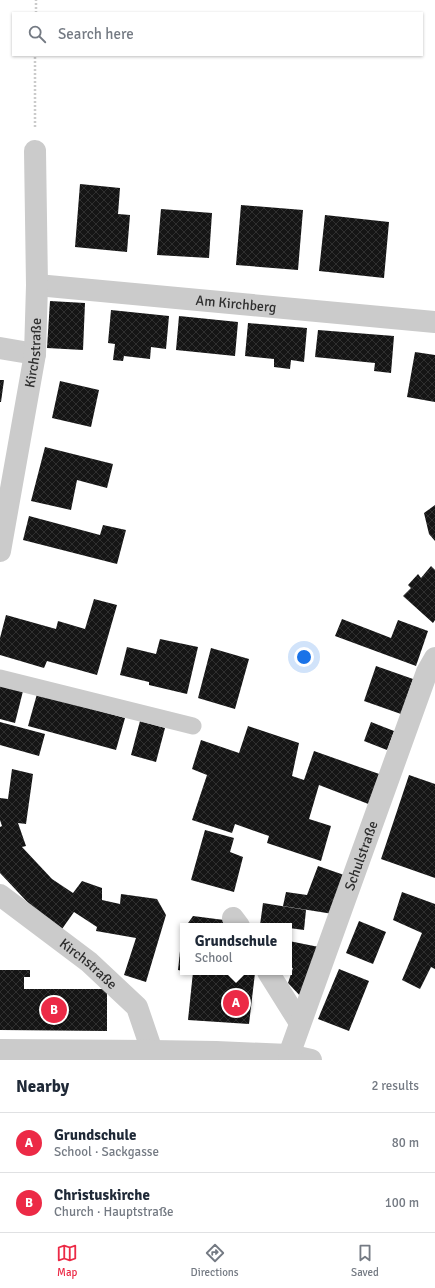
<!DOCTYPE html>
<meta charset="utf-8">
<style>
:root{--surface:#fff;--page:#f6f6f7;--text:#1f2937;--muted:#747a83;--line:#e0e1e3;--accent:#ec2a46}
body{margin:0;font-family:Signika,sans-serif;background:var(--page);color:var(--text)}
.you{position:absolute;left:304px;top:657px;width:14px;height:14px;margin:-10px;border:3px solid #fff;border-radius:50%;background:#1a73e8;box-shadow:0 0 0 6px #1a73e833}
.badge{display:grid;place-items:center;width:26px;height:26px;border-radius:50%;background:var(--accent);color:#fff;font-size:13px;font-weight:700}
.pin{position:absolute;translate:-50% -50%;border:2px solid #fff;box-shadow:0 1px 4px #0006}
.popup{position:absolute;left:180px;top:923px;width:112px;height:52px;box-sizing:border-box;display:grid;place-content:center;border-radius:0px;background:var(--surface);filter:drop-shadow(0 1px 3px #0005);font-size:13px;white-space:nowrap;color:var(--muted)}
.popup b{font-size:15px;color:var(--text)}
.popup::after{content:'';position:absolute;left:50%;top:100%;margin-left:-8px;border:8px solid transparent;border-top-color:var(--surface)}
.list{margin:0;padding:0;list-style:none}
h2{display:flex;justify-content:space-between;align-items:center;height:52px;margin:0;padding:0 16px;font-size:17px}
h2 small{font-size:13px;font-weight:400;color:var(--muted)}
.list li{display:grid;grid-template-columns:26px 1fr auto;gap:12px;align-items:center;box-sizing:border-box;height:60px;padding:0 16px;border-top:1px solid var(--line)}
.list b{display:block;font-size:15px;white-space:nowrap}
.list p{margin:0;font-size:13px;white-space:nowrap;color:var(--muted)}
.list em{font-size:13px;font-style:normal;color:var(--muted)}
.icon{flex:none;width:22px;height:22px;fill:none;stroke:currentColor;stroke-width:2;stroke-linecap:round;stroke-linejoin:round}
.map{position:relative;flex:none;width:435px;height:1060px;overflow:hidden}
.search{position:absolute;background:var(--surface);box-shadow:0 1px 3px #0004;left:12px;right:12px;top:12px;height:44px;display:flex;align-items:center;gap:10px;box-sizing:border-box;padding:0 14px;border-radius:0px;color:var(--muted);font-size:15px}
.sheet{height:172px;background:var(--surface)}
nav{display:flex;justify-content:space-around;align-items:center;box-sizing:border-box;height:56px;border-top:1px solid var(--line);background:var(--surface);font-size:11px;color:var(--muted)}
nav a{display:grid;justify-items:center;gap:2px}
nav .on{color:var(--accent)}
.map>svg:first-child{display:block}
.building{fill:url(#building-cross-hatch)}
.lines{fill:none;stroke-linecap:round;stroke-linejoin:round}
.path{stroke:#cbcbcb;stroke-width:2.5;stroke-dasharray:2 2;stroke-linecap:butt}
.lane{stroke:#cbcbcb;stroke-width:17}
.street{stroke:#cbcbcb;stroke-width:22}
.labels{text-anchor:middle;stroke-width:4;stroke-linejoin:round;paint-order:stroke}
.street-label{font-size:14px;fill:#2e2e2e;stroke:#fff}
</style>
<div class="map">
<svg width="435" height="1060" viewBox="0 0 435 1060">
<defs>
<pattern id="building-cross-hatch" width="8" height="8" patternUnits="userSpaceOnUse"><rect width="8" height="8" fill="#151515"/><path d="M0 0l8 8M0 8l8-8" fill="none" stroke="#2f2f2f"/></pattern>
</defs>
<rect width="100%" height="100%" fill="#fff"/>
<path class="building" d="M80 184 120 188 118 214 130 215 127 252 75 247Z
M241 205 303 210 298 270 236 265Z
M161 209 212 213 209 258 157 255Z
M325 215 389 222 384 278 319 271Z
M50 301 85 303 83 350 47 348Z
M111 310 169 316 166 349 151 347 150 359 124 356 123 361 113 360 115 344 108 343Z
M179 316 238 322 235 356 176 350Z
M248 323 307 328 304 362 291 360 290 369 274 367V359L245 356Z
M318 330 394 336 391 373 374 371 375 363 315 357Z
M415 352 435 355V402L407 397Z
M0 380H4L1 402H0Z
M60 381 99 390 91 427 52 418Z
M45 447 113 464 107 488 77 480 71 510 31 501Z
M435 505V541L429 534 424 513Z
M29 516 100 535 103 525 126 530 117 564 23 540Z
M431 566 435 570V620L433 623 403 596 411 588 408 585 418 574 421 578Z
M94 599 117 605 97 675 47 661 44 668 0 655V638L6 615 56 629 58 621 85 629Z
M342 619 391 638 398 620 428 631 416 666 335 636Z
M160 639 198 647 187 694 149 685V682L120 675 127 647 156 654Z
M211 648 249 659 235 709 198 698Z
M376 666 413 679 401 714 364 701Z
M0 685 23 691 15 723 0 719Z
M37 694 125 718 116 750 28 726Z
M140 721 165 728 156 762 131 755Z
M0 722 45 734 39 756 0 745Z
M371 722 394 731 387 750 364 741Z
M248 726 299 743 292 776 304 780 314 751 382 775 371 805 319 785 309 819 331 826 321 861 267 843 269 836 235 824 232 833 192 820 207 775 192 769 201 740 239 753Z
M12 769 33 774 26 824 18 823 26 846 22 847 52 879 73 893 82 881 102 888V900L120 904 121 894 157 899 166 915 146 982 124 975 136 938 96 931 97 927 74 912 62 929 33 908 0 873V827L2 826 0 820V798L8 799Z
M409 775 435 784V878L381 859Z
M205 830 234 838 230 852 243 857 234 892 191 880Z
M318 866 347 876 333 914 283 906 286 892 307 895Z
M402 892 435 904V969L431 967 420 989 402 980 422 933 393 920Z
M263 903 306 910 304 930 289 928V926L260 925Z
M193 916 224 920 227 926H186Z
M359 921 386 932 373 964 346 953Z
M182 932H183V971L178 970Z
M289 941 324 948 303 999 288 983 293 968 289 967Z
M339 969 369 981 349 1031 318 1019Z
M0 970H30V977H24V989H107V1031L0 1030Z
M193 972 255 973 249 1024 188 1020Z"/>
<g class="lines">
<path class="path" d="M36 13V0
M35 127V55"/>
<path class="lane" d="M0 678 193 726"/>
<g class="street">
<path id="s1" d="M37 285 435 322"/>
<path d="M0 348 35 354"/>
<path id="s2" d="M0 551 35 354 37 285 35 151"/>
<path id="s3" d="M0 895 89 962 137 1007 152 1051"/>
<path d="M233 918 239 926"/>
<path d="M268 972 300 1023"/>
<path d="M0 1050 152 1051 216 1052 289 1055 311 1060"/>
<path id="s4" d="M289 1055 427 672 435 658"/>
</g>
</g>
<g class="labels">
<g class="street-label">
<text dy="5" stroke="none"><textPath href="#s1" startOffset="200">Am Kirchberg</textPath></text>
<text dy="5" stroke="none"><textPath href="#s2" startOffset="201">Kirchstraße</textPath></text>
<text dy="5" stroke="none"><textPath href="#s4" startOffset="212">Schulstraße</textPath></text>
<text dy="5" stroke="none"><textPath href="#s3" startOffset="112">Kirchstraße</textPath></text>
</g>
</g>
</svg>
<div class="you"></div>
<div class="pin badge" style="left:236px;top:1003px">A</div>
<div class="popup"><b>Grundschule</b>School</div>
<div class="pin badge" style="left:54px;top:1010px">B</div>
<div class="search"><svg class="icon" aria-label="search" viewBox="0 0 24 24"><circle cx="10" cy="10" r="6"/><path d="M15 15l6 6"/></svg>Search here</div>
</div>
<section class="sheet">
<h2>Nearby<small>2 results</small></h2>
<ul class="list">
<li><span class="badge">A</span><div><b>Grundschule</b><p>School · Sackgasse</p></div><em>80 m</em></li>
<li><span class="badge">B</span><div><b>Christuskirche</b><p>Church · Hauptstraße</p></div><em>100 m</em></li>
</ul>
</section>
<nav>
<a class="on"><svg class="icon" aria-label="map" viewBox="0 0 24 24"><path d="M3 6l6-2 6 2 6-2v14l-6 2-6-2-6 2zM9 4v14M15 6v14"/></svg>Map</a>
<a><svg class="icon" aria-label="directions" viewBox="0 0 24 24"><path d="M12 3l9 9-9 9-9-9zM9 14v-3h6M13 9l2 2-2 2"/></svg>Directions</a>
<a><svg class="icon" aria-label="saved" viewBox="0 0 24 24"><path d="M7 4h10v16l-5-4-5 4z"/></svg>Saved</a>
</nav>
